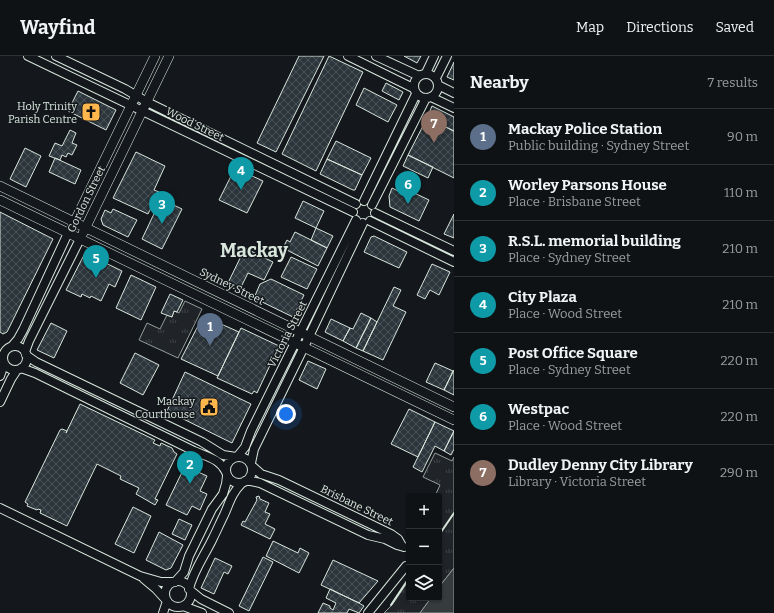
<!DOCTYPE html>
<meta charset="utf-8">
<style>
:root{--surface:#0f1215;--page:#181b1e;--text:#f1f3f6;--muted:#9b9ea0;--line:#2f3234;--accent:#2563eb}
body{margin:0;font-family:Bitter,serif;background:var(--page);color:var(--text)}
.controls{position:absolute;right:12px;bottom:12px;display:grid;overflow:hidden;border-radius:4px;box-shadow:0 1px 3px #0004}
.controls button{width:36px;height:36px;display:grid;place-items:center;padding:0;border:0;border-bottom:1px solid var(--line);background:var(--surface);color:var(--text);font:20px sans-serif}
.you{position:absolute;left:286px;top:358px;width:14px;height:14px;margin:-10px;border:3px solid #fff;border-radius:50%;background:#1a73e8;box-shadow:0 0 0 6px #1a73e833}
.badge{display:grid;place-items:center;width:26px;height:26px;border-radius:50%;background:var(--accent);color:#fff;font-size:13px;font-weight:700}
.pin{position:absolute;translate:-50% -33px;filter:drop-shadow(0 1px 2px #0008)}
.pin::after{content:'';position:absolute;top:21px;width:14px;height:12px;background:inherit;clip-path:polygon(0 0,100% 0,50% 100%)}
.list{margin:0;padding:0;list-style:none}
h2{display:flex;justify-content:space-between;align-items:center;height:52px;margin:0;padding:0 16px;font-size:17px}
h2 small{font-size:13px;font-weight:400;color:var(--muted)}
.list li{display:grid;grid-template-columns:26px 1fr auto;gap:12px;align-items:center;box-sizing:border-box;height:56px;padding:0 16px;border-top:1px solid var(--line)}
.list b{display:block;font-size:15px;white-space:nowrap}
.list p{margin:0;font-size:13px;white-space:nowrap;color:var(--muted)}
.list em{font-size:13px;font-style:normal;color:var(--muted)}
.icon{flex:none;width:22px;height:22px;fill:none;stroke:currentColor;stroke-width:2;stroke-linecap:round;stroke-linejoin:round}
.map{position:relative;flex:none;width:454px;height:557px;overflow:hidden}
header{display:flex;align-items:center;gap:24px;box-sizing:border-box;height:56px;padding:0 20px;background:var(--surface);border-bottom:1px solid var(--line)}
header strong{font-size:19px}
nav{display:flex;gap:22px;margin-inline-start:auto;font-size:14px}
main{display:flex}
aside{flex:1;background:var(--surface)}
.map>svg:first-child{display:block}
.park{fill:url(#park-tufts);stroke:#939e99}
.water{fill:#363b3e;stroke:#939e99}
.building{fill:url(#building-cross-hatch);stroke:#d8e6dc}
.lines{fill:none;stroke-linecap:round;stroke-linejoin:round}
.tertiary-casing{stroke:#d8e6dc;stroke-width:10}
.secondary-casing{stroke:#d8e6dc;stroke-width:10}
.tertiary{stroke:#14181c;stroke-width:8}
.secondary{stroke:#14181c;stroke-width:9}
.wall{stroke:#d8e6dc;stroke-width:2}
.labels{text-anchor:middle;stroke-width:3;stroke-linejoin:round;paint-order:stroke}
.poi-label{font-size:11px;fill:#d8e6dc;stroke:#14181c;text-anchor:end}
.street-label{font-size:11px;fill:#d8e6dc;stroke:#14181c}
.town-label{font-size:19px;font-weight:bold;fill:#d8e6dc;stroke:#14181c}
</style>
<header>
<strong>Wayfind</strong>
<nav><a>Map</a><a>Directions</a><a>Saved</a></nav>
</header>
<main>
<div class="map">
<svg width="454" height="557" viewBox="0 0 454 557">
<defs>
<pattern id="park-tufts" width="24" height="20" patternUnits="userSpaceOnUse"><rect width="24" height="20" fill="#202428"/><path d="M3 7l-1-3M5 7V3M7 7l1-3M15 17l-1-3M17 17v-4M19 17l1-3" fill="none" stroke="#404447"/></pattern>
<pattern id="building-cross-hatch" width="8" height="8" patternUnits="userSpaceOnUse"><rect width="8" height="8" fill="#2c363c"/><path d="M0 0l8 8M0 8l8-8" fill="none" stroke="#4a5358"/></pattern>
</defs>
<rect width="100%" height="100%" fill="#14181c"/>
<path class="park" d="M185 245 202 253 178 302 139 284 147 267 160 273 167 259 172 261 174 255 179 257Z
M435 397 452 405 454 401V512L439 531V440H435L440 429 423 421Z
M409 524V542H431L420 557H384L392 549Z"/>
<path class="water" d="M454 512V557H420L431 542H439V531Z"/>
<path class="building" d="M299 0H324L276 96 257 87Z
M329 0 363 16 316 115 282 98Z
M404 0H421L417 7Z
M454 6V24L447 21Z
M386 27 403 36 399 44 382 35Z
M364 32 397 49 388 66 356 49Z
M78 35 116 54 106 74 68 55Z
M432 50 454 61V75L427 62Z
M427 62 454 75V122L408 99Z
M70 74 76 77 72 87 77 89 72 99 68 97 66 101 62 99 60 104 49 100 55 87 62 90Z
M336 85 371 102 362 119 327 103Z
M25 92 41 100 26 131 10 123Z
M136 96 165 110 154 134 159 136 148 158 113 142Z
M408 99 433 111 428 122 403 110Z
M55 102 81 114 75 128 49 116Z
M327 103 362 119 355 134H353L320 118Z
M235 112 263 125 247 157 219 144Z
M392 132 408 140 410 135 429 144 419 165 390 151 389 140Z
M161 143 182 153 162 193 142 183Z
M303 145 324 155 316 172 295 162Z
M113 153 137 164 128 181 103 169 101 163 105 154 111 157Z
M0 156 53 183 7 276 3 278 0 276Z
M454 158V182L444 178Z
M316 172 333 180 327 192 311 184Z
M295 176 327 192 318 210 283 192 287 184 290 186Z
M374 180 407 196 399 212 364 196 371 181Z
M245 192 273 206 264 224 248 217 239 235 227 229Z
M85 197 122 215 115 231 109 228 101 245 91 240 90 242 82 238 81 241 66 234Z
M291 201 317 213 307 233 281 221Z
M432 208 450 216 439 239 430 234 425 243 417 239Z
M131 219 156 231 141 264 116 252Z
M271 223 304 239 293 261 254 242 260 228Z
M394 231 401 234 393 250 406 256 383 304 363 295Z
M170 238 183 244 177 256 174 255 172 261 161 257Z
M361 257 371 262 356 292 343 285 350 272 353 273Z
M203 260 239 276 218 320 181 303Z
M371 262 377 266 363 295 356 292Z
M331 263 350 272 343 285 325 276Z
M51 267 67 275 54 302 37 294Z
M241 272 279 290 257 337 254 335 252 338 217 322Z
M135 297 159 309 143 339 120 327Z
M308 305 326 313 317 333 299 324Z
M435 307 453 315 444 334 426 326Z
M454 314V339L444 334Z
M185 316 251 348 232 387 167 355Z
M80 348 155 384 153 387 160 390 161 387 172 392 174 396 177 398 155 443 158 444 155 449 136 438 139 432 120 423 121 420 97 408 67 470 40 457 41 454 38 453 37 454 27 450 28 448 25 446 60 374 62 373 67 375 66 377Z
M409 353 435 366 418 401 391 388Z
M435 366 454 375 444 395 435 390 422 416 413 411Z
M454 375V393L451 399 444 395Z
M185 410 207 420 200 435 207 438 200 454 192 450 187 459 166 449Z
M259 440 260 443 269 447 265 456 270 458 265 468 275 473 270 483 241 469 243 465 245 466 257 444 256 441Z
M133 451 151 460 134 497 115 488Z
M179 463 192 469 185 484 172 478Z
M159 476 183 489 171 512 166 514 146 504Z
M273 485 298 497 300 492 309 497 299 517 266 500Z
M263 501 273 506 249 555 239 550Z
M215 502 232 510 228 518 224 516 214 538 201 532Z
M333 504 378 525 359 547 321 529Z
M330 533 359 547 364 550 359 557 349 553 347 557H318L323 547 330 550V552L333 554 336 547 326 542Z"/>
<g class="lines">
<g class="tertiary-casing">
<path id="tertiary" d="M28 0 353 156
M56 0 125 33 147 46 356 148
M348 0 413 32
M376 0 419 20
M426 17 434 0
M414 30a12 12 0 1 1 24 0a12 12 0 1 1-24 0Z
M436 22 447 0
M438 29 454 37
M431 41 454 52
M364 145 416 38
M372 149 426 42
M375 157 454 195
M370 165 454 206
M3 302a12 12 0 1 1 24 0a12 12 0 1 1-24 0Z
M12 290 18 283 23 274 68 177
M25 296 29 285 80 183
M26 299 36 306 202 386 223 399 236 401
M21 312 35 317 194 395C207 401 219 402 226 416
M0 320 4 308
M0 346 11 323 17 314
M237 401 245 391 251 375 356 164
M226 414a13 13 0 1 1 26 0a13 13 0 1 1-26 0Z
M251 407 254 393 304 291 363 167
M252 410 261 418 279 424 391 478 398 483 402 490
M245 425H251L260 427 368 479 385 483 397 489 404 491
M0 452 140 520 161 526H174
M144 523 156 533 166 544
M165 538a13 13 0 1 1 26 0a13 13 0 1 1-26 0Z
M175 526 184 516 189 500 212 453 223 438 226 428 227 420
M189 533C193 515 205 499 213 482 217 474 220 467 224 459 230 446 231 438 242 427
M190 534 201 543 229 557
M183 550 202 557
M163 557 167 545
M368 557 406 510"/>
</g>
<g class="secondary-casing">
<path id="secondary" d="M0 130 454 351
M0 144 454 364
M72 171 155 0
M83 177 169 0"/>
</g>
<use href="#tertiary" class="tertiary"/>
<use href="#secondary" class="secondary"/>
<path class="wall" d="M439 479 454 457
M391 549 409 522"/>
</g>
<defs>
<g id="church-square" transform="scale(1)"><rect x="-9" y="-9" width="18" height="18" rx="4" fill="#ffb74d" stroke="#14181c"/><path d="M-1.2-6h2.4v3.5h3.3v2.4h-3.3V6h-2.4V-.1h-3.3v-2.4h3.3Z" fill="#111"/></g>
<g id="civic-square" transform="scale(1)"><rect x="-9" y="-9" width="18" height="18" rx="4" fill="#ffb74d" stroke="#14181c"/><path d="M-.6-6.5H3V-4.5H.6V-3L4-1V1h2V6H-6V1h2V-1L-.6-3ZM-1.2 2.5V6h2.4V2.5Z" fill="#111"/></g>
</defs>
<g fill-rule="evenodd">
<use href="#church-square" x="91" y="56"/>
<use href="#civic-square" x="209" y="351"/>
</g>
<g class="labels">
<g class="poi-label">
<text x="77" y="54">Holy Trinity<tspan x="77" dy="13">Parish Centre</tspan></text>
<text x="195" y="349">Mackay<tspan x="195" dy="13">Courthouse</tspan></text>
</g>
<g class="street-label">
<text transform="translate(195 68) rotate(26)" y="4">Wood Street</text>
<text transform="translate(86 143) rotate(-64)" y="4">Gordon Street</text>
<text transform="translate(232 230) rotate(26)" y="4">Sydney Street</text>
<text transform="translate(287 278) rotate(-63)" y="4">Victoria Street</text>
<text transform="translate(357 449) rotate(26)" y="4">Brisbane Street</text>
</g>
<g class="town-label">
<text x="254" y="201">Mackay</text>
</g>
</g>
</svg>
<div class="controls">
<button>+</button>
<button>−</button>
<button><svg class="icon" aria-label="layers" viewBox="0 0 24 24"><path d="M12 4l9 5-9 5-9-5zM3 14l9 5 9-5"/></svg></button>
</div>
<div class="you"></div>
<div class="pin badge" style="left:210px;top:290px;background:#5c6f8a">1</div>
<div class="pin badge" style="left:190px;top:428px;background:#0f9aa8">2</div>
<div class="pin badge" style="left:162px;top:168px;background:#0f9aa8">3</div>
<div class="pin badge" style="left:241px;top:134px;background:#0f9aa8">4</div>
<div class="pin badge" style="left:96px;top:222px;background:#0f9aa8">5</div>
<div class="pin badge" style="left:408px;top:148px;background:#0f9aa8">6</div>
<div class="pin badge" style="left:434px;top:87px;background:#8d6e63">7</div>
</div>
<aside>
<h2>Nearby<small>7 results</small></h2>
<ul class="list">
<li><span class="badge" style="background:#5c6f8a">1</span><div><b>Mackay Police Station</b><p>Public building · Sydney Street</p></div><em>90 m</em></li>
<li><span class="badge" style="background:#0f9aa8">2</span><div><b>Worley Parsons House</b><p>Place · Brisbane Street</p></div><em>110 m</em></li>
<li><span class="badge" style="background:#0f9aa8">3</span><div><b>R.S.L. memorial building</b><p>Place · Sydney Street</p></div><em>210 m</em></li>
<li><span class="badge" style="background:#0f9aa8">4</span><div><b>City Plaza</b><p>Place · Wood Street</p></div><em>210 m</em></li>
<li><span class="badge" style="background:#0f9aa8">5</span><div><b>Post Office Square</b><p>Place · Sydney Street</p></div><em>220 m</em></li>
<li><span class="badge" style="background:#0f9aa8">6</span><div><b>Westpac</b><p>Place · Wood Street</p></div><em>220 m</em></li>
<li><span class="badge" style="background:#8d6e63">7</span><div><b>Dudley Denny City Library</b><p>Library · Victoria Street</p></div><em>290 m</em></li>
</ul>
</aside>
</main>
